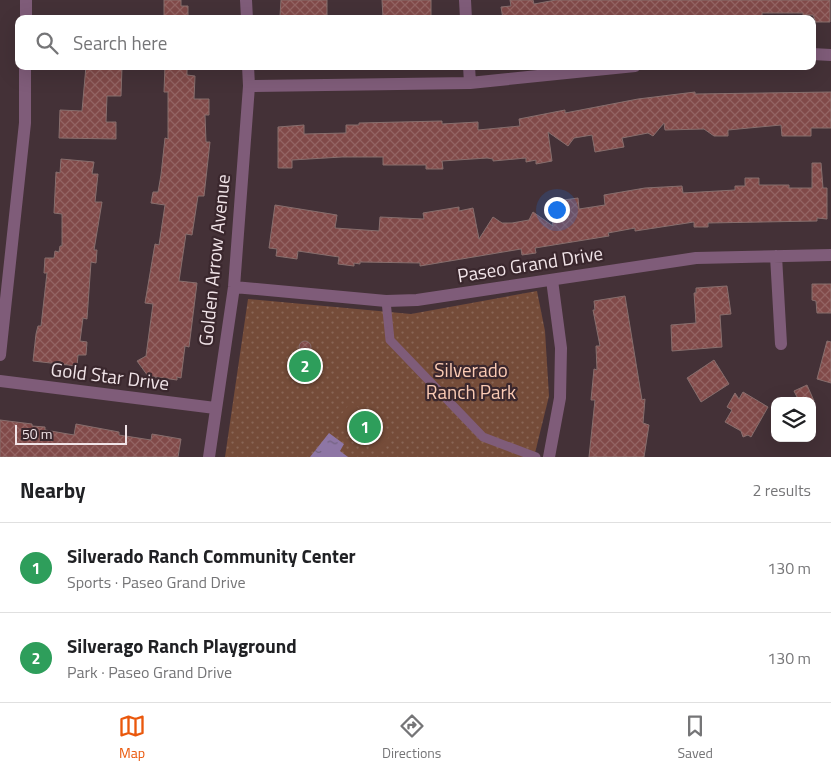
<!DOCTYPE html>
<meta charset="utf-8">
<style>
:root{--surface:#fff;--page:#f2f2f2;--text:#202124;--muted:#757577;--line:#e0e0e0;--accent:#ea580c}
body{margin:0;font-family:"Titillium Web",sans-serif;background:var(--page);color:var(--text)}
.controls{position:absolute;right:15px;bottom:15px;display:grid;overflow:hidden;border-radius:10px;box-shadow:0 5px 20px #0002}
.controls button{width:45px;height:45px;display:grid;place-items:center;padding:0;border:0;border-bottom:1px solid var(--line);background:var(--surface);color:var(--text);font:25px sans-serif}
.scale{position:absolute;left:15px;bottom:12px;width:112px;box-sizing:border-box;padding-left:5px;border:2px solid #f1e4e8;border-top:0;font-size:14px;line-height:18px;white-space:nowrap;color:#f1e4e8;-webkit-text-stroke:4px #3a272d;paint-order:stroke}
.you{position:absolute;left:556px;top:209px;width:18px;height:18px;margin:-12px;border:4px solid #fff;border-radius:50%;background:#1a73e8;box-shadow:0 0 0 8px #1a73e833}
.badge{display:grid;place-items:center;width:32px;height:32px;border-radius:50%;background:var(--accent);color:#fff;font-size:16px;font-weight:700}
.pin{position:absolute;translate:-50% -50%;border:2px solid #fff;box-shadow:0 1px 5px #0006}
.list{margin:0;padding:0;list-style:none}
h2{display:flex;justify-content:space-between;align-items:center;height:65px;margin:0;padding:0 20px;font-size:21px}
h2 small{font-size:16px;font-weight:400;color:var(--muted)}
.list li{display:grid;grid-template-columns:32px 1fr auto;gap:15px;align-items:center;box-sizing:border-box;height:90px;padding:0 20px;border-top:1px solid var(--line)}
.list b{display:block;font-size:19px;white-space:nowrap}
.list p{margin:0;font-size:16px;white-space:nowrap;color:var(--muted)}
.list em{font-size:16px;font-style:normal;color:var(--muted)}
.icon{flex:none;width:28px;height:28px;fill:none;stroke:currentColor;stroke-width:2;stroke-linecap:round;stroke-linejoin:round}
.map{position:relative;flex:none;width:831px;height:457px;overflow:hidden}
.search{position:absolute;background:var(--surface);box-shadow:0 5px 20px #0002;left:15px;right:15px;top:15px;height:55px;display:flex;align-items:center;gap:12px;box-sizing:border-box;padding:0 18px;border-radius:10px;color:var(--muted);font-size:19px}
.sheet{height:245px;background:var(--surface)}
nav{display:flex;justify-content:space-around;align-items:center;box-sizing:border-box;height:70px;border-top:1px solid var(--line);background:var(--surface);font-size:14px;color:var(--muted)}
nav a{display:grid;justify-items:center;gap:2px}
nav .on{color:var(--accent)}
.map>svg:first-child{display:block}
.park{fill:url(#park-dots)}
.pitch{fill:#754c39}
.water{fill:url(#water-ripples)}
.building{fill:url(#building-cross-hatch);stroke:#876e6d}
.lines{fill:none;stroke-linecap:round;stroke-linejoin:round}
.lane{stroke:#7f5c79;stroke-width:9}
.street{stroke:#7f5c79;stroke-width:12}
.labels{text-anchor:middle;stroke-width:4.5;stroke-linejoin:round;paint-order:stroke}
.street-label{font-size:19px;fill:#f1e4e8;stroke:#3a272d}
.park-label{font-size:19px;fill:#fbcbb4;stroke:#3a272d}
</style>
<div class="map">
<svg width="831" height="457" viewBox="0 0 831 457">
<defs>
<pattern id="park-dots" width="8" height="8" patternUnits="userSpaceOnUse" patternTransform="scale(1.25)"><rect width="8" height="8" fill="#754c39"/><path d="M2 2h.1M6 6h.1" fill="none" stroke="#896656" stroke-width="1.8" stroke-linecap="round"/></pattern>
<pattern id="water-ripples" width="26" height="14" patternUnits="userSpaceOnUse" patternTransform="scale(1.25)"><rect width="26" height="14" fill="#8e76a5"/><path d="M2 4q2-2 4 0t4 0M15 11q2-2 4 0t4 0" fill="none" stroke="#72627f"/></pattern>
<pattern id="building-cross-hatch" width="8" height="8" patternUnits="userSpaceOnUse" patternTransform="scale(1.25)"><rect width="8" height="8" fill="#814a49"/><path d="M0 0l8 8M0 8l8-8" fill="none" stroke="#936463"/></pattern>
</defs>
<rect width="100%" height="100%" fill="#443137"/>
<path class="park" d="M537 291 545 331 549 396 534 457H225L248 299 411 314Z"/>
<path class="pitch" d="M351 402 392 433 378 451 360 436 358 438 345 428 346 426 337 420Z"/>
<path class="water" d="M329 433 344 444 340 451 348 457H310Z"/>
<path class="building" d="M164 0H181V6H188V19H164Z
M281 0H327V19H290V16H280Z
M382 0H431V15L429 19 383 18Z
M510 0H533L534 4 556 0H830V22H816L813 15H803V13H762V19H503L501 7 511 6Z
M86 66 122 67 121 96H107L106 122H116V139L59 138 60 110 82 111Z
M165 66H187V75L195 76 194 99H209V115H205L206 142H210L204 196H198L192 235 186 234 179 281 197 283 189 347 185 346 181 378 177 377V380L148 376 137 361 146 356 153 304 145 303 155 244 159 245 165 205 151 203 153 192H158L161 175 165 138 168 139V92H164Z
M695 92V94L831 92V128H811V136H782L781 125 728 130V136H714L704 129 665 130 664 123 653 136 648 133 622 138 624 147 595 152 592 135 574 138 568 146 548 132 552 161 536 164V160L526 162V158L493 161V159L487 158 442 161 443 169H426V165H383V157H342L292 160V168H278V127L304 125V134L346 133V125H359V123L442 121V124L478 122V130L520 126 519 119 565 110V113L638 99Z
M61 159 94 162 92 174H98L95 202H102L94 250H97L96 263 91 262 87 319 83 318 80 341 87 342 86 355H78L77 366 33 361 36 334 38 326H41L47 273H44L45 258H54L55 251 59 252 60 246H62V214L54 213 56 172 60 173Z
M812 163H821L823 188H827V219L817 218V221L708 223V227H694V222L635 231V228L608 233 609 236 535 248 536 253 522 255 521 249 420 266V263L360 262V264L354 263V266L338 264 339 257 298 251 297 259 276 256 277 249 269 248 275 205 337 215 335 228 379 231 380 217 424 219 423 213 459 207V211L473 208 479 239 493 217 502 223H512L529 220 533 212 553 226 549 202 578 198 579 209 605 205 604 195 645 188 682 186 683 193 735 190V186H745V178H759V185H789V188H812Z
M812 284H831V313H817L816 301 812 300Z
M727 286 731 314 720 315 722 347 672 351 671 325 696 323 694 293H696V288Z
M625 296 642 400 645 399 643 423 649 425 644 457H589L595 400H591L594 369 597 370 596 346H600L593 310H595L594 301Z
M299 347a6 6 0 1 1 12 0a6 6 0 1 1-12 0Z
M827 341 831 342V383L817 379Z
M714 360 729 384 701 402 687 378Z
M807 385 814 401H799L794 391Z
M743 392 768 407 751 437 748 435 743 437 741 431 725 422 732 410 727 407 735 393 739 399Z
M0 420 32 424V426L45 427V430L74 435 76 424 119 432V435L151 440 152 434 181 439 178 457H0Z"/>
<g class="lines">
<path class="lane" d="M386 301 390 340 483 437 536 457"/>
<path class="street" d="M246 0 247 19
M465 0 466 19
M26 19V0
M812 54 831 55
M469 66 470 83
M249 86 470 83 635 66
M776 256 781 344
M234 287 386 301 417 300 696 258 831 255
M0 355 25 123V66
M0 381 215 408
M209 457 234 287 249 86 248 66
M549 457 560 398 561 348 552 280"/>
</g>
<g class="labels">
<g class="street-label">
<text transform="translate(214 260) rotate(-84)" y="7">Golden Arrow Avenue</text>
<text transform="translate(530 264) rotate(-9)" y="7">Paseo Grand Drive</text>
<text transform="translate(110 376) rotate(7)" y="7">Gold Star Drive</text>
</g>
<g class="park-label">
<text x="471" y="377">Silverado<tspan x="471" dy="22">Ranch Park</tspan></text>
</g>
</g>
</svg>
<div class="controls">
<button><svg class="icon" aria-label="layers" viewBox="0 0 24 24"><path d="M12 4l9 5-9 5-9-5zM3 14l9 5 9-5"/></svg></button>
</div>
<div class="scale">50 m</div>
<div class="you"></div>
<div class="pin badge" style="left:365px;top:427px;background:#2e9e5b">1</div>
<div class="pin badge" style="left:305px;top:366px;background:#2e9e5b">2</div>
<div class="search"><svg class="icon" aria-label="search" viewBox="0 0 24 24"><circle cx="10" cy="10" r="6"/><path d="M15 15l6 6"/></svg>Search here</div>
</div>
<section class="sheet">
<h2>Nearby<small>2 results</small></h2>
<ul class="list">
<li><span class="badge" style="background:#2e9e5b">1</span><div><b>Silverado Ranch Community Center</b><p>Sports · Paseo Grand Drive</p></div><em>130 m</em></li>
<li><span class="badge" style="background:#2e9e5b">2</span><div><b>Silverago Ranch Playground</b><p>Park · Paseo Grand Drive</p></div><em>130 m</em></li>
</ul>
</section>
<nav>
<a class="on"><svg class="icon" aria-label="map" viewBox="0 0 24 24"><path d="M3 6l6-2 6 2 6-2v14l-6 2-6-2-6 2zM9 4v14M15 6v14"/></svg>Map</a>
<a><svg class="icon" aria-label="directions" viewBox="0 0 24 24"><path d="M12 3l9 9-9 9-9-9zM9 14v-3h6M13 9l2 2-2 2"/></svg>Directions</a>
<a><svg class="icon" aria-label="saved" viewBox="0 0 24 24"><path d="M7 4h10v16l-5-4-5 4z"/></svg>Saved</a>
</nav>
